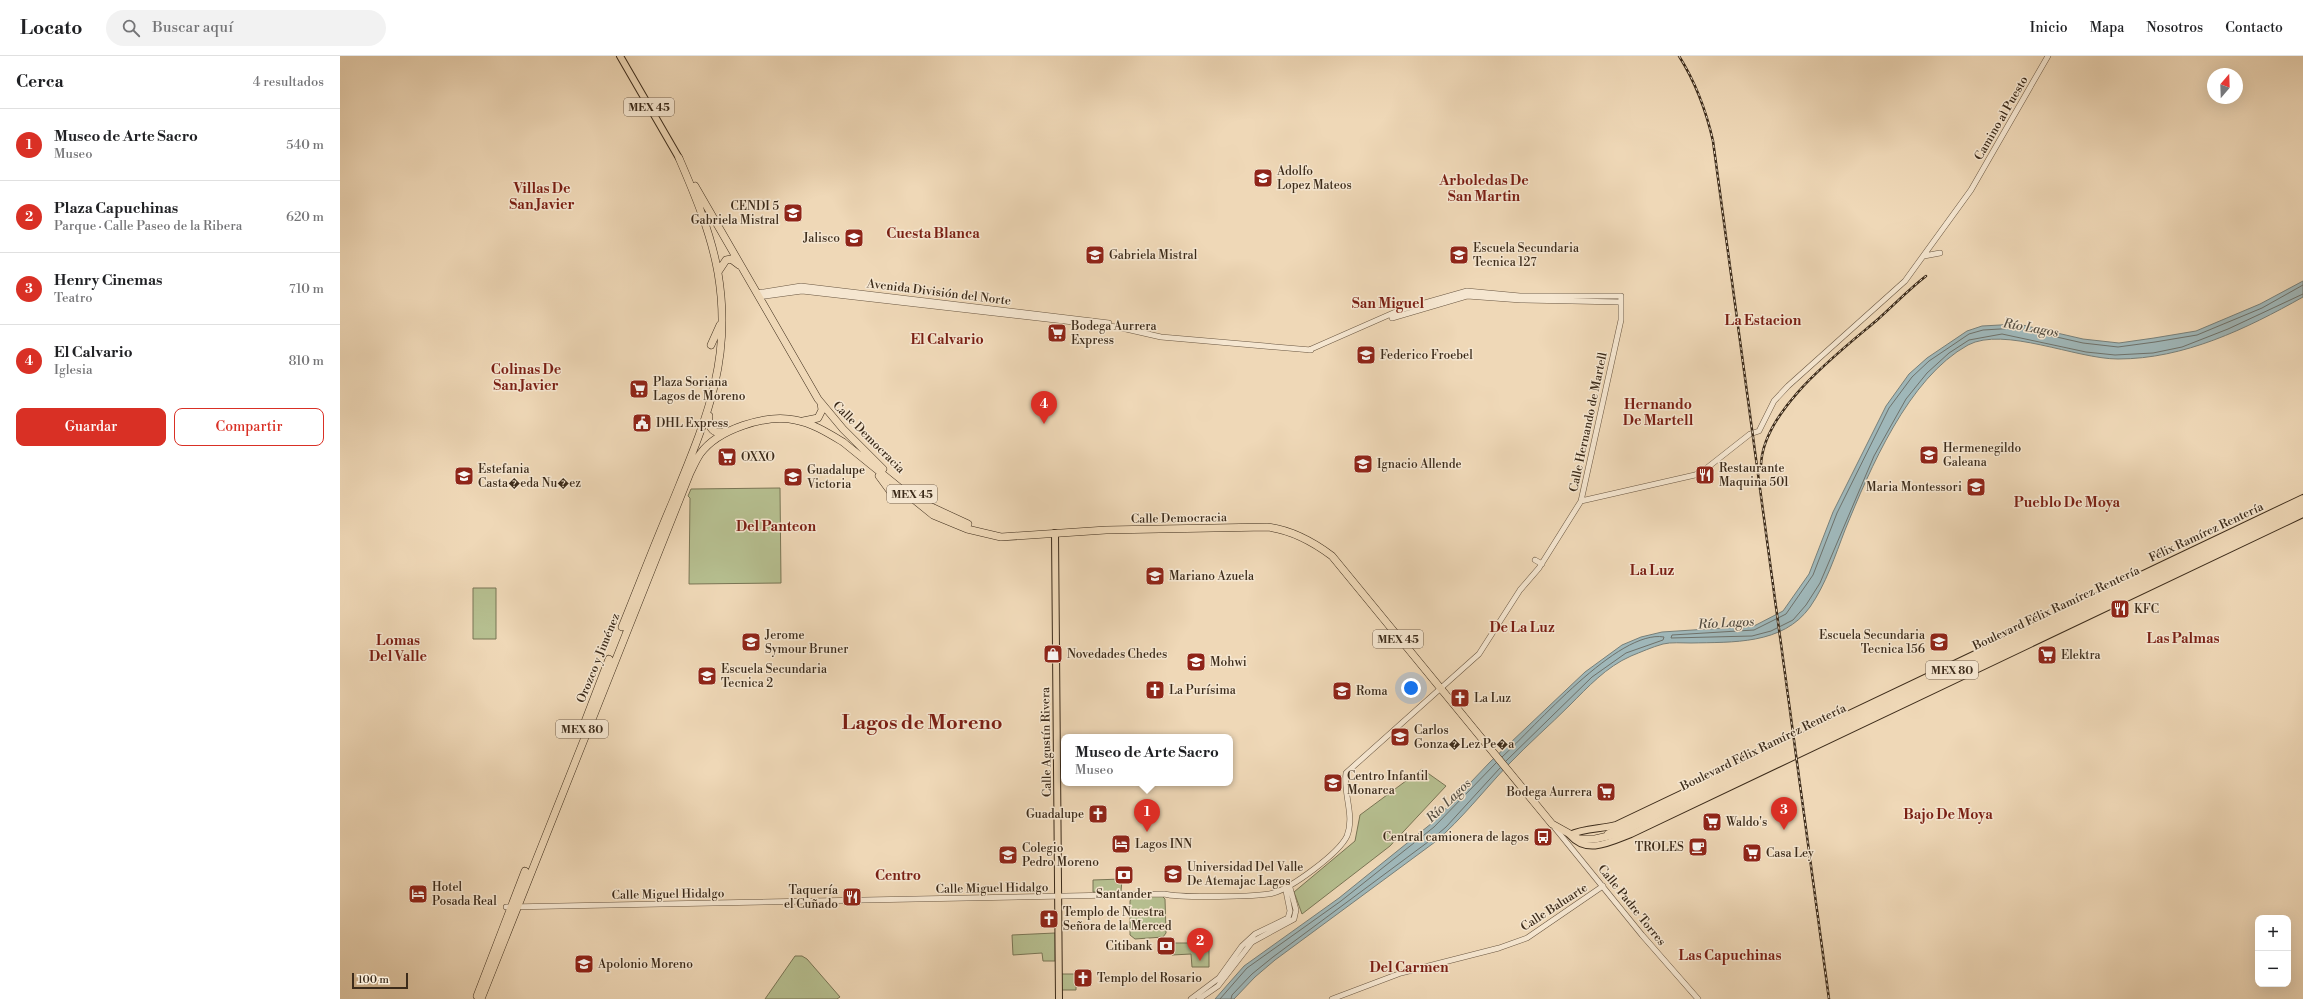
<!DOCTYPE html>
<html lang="es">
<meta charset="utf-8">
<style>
:root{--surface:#fff;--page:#f2f2f2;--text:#202124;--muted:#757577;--line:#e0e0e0;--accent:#d93025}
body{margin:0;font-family:"Libre Bodoni",serif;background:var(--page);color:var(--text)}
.controls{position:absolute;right:12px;bottom:12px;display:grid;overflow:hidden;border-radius:8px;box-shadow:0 4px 16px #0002}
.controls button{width:36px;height:36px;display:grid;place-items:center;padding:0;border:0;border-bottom:1px solid var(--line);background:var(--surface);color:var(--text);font:20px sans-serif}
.compass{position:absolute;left:1867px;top:12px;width:36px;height:36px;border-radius:50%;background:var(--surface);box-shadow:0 4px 16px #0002;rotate:19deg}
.scale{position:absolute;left:12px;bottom:10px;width:56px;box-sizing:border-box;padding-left:4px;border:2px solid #3c2b1a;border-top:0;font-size:11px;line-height:14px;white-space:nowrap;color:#3c2b1a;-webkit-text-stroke:3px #f5e6d0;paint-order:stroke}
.you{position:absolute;left:1071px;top:632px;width:14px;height:14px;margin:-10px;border:3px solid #fff;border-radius:50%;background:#1a73e8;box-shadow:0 0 0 6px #1a73e833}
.badge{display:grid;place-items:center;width:26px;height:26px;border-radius:50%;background:var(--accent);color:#fff;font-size:13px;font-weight:700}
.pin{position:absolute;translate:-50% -33px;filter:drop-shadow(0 1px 2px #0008)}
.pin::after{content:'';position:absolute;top:21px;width:14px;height:12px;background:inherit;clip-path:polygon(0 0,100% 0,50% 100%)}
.popup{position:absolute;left:721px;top:678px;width:172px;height:52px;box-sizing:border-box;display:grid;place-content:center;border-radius:8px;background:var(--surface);filter:drop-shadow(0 1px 3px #0005);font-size:13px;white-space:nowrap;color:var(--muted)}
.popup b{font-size:15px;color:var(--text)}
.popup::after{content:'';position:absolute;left:50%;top:100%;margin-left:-8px;border:8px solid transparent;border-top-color:var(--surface)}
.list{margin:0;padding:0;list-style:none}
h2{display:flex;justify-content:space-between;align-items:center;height:52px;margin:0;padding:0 16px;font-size:17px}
h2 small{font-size:13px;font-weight:400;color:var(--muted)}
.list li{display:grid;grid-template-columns:26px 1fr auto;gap:12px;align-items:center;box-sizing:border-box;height:72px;padding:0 16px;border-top:1px solid var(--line)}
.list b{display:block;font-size:15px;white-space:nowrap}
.list p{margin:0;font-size:13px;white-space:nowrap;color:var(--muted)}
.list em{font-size:13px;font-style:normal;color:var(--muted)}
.actions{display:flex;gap:8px;padding:12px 16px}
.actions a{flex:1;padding:9px 0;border:1px solid var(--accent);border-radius:8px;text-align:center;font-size:14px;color:var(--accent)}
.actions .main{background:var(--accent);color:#fff}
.icon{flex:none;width:22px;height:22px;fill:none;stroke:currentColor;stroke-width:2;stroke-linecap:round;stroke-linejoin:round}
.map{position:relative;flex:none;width:1963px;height:943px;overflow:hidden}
header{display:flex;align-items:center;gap:24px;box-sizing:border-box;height:56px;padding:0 20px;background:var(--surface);border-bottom:1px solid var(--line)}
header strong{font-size:19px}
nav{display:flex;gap:22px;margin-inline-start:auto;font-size:14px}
.search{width:280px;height:36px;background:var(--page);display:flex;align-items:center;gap:10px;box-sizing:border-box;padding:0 14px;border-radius:22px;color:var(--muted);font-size:15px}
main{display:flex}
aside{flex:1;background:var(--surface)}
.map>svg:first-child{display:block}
.green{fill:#b6bf90;stroke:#797555}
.water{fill:#9fb7b9;stroke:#777f79}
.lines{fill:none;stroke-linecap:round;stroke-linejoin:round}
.shore{stroke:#6e716a;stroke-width:1}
.minor-casing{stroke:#695641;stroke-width:6}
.major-casing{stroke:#3c2b1a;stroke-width:8}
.highway-casing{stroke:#3c2b1a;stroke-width:8}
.minor{stroke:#f5e6d0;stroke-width:5}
.major{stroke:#efd8b7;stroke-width:6}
.highway{stroke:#efd8b7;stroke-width:7}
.rail-casing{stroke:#3c2b1a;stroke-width:2.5}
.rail{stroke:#f5e6d0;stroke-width:1;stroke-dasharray:3;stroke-linecap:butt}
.labels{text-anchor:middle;stroke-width:3;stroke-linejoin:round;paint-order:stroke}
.shield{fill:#f5e6d0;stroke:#746351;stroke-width:1}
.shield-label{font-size:11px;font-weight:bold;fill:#3c2b1a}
.street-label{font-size:12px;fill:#3c2b1a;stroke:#f5e6d0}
.poi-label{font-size:12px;fill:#3c2b1a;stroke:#f5e6d0;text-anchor:start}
.water-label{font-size:13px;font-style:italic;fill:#554e42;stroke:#f5e6d0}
.quarter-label{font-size:14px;font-weight:bold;fill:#7a1f14;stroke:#f5e6d0}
.town-label{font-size:20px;font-weight:bold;fill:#7a1f14;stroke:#f5e6d0}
</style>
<header>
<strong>Locato</strong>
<div class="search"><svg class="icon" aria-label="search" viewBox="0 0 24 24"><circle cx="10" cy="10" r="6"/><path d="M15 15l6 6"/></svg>Buscar aquí</div>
<nav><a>Inicio</a><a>Mapa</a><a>Nosotros</a><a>Contacto</a></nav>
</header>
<main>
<aside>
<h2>Cerca<small>4 resultados</small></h2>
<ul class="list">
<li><span class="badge">1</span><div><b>Museo de Arte Sacro</b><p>Museo</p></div><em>540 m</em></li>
<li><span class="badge">2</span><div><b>Plaza Capuchinas</b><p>Parque · Calle Paseo de la Ribera</p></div><em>620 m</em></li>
<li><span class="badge">3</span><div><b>Henry Cinemas</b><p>Teatro</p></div><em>710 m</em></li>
<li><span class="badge">4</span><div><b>El Calvario</b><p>Iglesia</p></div><em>810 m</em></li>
</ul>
<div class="actions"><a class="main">Guardar</a><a>Compartir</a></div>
</aside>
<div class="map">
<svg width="1963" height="943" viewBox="0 0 1963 943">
<rect width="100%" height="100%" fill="#efd8b7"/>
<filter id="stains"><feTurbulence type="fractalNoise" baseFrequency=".005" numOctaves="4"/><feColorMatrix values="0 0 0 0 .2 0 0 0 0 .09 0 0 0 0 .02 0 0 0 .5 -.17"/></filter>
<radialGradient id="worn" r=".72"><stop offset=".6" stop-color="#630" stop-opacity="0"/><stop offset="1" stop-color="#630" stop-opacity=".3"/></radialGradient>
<path class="green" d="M440 432 441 527 349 528 350 442 348 440 351 433Z
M133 532H156V583H133Z
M1082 713 1106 730 1050 790 962 858 954 836 1015 785 1020 759Z
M782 823 781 836H753V824Z
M822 840 825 843 826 877 823 881 795 883 790 879V845L792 841Z
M715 877V905H703L702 897 673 899 672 879Z
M832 887H869V911H852L851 898 832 899Z
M455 900H462L467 903 500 941 497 943H425Z
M720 918H736V934H720Z"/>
<path class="water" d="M1963 225V241C1906 273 1844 303 1778 303 1736 303 1664 270 1628 289 1568 322 1530 413 1505 474 1495 500 1486 528 1470 551 1443 589 1392 586 1351 587 1342 587 1331 586 1323 588 1312 591 1301 596 1291 600 1266 611 1248 631 1230 649 1210 669 1188 688 1169 708 1144 734 1122 763 1095 786L935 904 915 921 894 943H875L904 910 999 842 1092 767 1150 706 1245 616 1282 589 1301 581 1322 576 1414 570 1443 555 1469 518 1493 456 1546 350 1569 318 1587 302 1627 275 1642 270 1678 268 1743 283 1779 287 1814 282 1856 275 1920 248Z"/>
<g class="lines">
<path class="shore" d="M1963 229 1922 252 1857 279 1815 286 1778 291 1743 287 1677 272 1643 274 1629 278 1589 305 1572 321 1549 352 1497 457 1473 519 1446 558 1414 574 1332 579 1331 582 1412 580 1431 575 1453 564 1466 549 1480 527 1534 400 1566 343 1587 317 1609 297 1629 284 1662 278 1746 296 1775 299 1813 297 1842 291 1888 273 1963 238
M1162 701C1195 671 1278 573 1324 581L1323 584 1286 597 1252 621 1166 705
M880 943 907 912 1001 845 1094 771 1156 707
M891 943 892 939 912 918 933 901 1092 783 1106 771 1160 712"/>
<g class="minor-casing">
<path id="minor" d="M1584 200 1600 197
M417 237 461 230 769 267
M419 241 462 235 777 271 821 281 971 294
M1052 262 1127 240 1181 244 1280 246
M1241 445 1355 419 1363 415 1410 378 1419 375 1434 345 1448 330 1565 225 1631 134 1708 0
M1195 504 1202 508
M1215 772 1302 879 1358 943
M166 851 824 838C839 842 919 841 933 837 952 832 999 797 1007 780 1015 759 1003 738 1006 717L1139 598 1180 534 1199 512 1241 445 1281 264V240H1180L1127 235 1060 254 969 294
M851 943 879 922 902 890 915 878 948 862 950 855 945 830
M859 943 878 930 912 886 954 863 956 854 949 828
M992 943 1061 917 1159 892 1187 882 1263 830"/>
</g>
<g class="major-casing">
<path id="major" d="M280 0 339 102
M1963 442 1276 769C1262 773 1243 772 1230 779 1247 799 1270 786 1291 778L1963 458
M715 477 719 943"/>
</g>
<g class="highway-casing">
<path id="highway" d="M355 130 478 343 503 373 543 413
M378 216 386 204 391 203 399 209
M371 289 380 269
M369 360C368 373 374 379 386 375
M463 365 478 362 482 354 481 347
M539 420 550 435
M585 448 628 468
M282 571C299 529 315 487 333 445 365 366 393 305 378 217 371 177 355 139 339 102
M241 676 269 603
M1268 778 1407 710 1963 448
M137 940 185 815
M141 943 350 417C353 411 356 404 360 398 378 373 426 358 455 364 472 367 488 377 503 386L593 459 627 473 661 481 766 474 927 471C952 474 972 485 992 500L1212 768 1239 783H1255L1277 778 1963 454"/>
</g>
<use href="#minor" class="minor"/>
<use href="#major" class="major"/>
<use href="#highway" class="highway"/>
<g class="rail-casing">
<path id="rail" d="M1339 0C1356 27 1366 54 1373 85L1489 943
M1421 413C1419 357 1498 297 1536 265 1553 250 1568 234 1586 220"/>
</g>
<use href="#rail" class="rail"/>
</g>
<defs>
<g id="school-square" transform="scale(1)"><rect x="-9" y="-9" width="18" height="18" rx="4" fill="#8f2418" stroke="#f5e6d0"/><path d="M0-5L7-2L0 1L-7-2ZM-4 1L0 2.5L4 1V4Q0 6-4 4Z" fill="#fff"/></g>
<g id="supermarket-square" transform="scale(1)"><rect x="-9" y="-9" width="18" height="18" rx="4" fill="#8f2418" stroke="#f5e6d0"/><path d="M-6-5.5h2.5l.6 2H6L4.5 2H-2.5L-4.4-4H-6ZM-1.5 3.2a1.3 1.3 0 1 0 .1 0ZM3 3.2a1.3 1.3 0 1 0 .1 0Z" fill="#fff"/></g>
<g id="civic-square" transform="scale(1)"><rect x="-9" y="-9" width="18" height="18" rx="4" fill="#8f2418" stroke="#f5e6d0"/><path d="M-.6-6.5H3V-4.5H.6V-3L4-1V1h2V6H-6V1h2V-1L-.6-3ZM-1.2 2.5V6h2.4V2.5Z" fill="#fff"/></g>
<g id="restaurant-square" transform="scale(1)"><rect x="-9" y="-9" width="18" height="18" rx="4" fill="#8f2418" stroke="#f5e6d0"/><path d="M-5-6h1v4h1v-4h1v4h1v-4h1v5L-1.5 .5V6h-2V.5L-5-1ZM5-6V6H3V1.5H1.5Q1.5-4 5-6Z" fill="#fff"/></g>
<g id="shop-square" transform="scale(1)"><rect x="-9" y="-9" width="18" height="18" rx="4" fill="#8f2418" stroke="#f5e6d0"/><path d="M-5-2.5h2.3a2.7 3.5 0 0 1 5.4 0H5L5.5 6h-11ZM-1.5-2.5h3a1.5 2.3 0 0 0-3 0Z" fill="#fff"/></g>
<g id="church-square" transform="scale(1)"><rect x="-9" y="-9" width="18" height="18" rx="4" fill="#8f2418" stroke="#f5e6d0"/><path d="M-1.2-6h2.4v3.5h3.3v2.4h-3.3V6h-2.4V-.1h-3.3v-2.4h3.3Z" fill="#fff"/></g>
<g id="bus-square" transform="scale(1)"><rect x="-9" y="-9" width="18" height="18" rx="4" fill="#8f2418" stroke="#f5e6d0"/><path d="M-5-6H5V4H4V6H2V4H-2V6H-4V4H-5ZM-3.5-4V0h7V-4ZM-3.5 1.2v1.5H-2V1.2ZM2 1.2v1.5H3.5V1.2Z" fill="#fff"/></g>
<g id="hotel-square" transform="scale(1)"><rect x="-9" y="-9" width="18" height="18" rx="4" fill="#8f2418" stroke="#f5e6d0"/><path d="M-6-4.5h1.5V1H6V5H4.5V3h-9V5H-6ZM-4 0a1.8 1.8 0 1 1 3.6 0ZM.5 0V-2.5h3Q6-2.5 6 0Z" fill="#fff"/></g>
<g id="cafe-square" transform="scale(1)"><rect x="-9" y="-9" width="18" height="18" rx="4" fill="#8f2418" stroke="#f5e6d0"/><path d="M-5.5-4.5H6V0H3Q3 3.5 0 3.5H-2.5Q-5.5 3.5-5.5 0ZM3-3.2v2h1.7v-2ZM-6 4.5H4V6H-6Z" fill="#fff"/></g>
<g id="university-square" transform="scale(1)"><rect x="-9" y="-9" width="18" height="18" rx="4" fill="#8f2418" stroke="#f5e6d0"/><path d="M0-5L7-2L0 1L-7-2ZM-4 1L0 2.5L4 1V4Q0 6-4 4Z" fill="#fff"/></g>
<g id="bank-square" transform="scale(1)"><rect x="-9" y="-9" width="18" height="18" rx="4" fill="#8f2418" stroke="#f5e6d0"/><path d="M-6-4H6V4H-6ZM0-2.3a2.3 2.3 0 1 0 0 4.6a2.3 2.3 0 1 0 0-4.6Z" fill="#fff"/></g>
</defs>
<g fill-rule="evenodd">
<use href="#school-square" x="923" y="122"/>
<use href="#school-square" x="453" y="157"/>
<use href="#school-square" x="514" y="182"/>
<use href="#school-square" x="755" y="199"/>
<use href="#school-square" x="1119" y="199"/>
<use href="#supermarket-square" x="717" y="277"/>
<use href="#school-square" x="1026" y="299"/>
<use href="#supermarket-square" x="299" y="333"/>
<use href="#civic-square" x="302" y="367"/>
<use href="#school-square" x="1589" y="399"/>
<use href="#supermarket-square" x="387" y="401"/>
<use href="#school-square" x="1023" y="408"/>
<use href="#restaurant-square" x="1365" y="419"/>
<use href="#school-square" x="124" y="420"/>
<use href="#school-square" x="453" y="421"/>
<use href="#school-square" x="1636" y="431"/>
<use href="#school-square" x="815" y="520"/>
<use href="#restaurant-square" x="1780" y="553"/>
<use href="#school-square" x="411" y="586"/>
<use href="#school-square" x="1599" y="586"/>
<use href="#shop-square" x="713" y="598"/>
<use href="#supermarket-square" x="1707" y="599"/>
<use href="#school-square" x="856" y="606"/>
<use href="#school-square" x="367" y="620"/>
<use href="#church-square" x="815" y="634"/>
<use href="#school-square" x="1002" y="635"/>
<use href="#church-square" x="1120" y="642"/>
<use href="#school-square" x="1060" y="681"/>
<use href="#school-square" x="993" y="727"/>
<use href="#supermarket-square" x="1266" y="736"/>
<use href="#church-square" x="758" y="758"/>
<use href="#supermarket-square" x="1372" y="766"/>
<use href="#bus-square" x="1203" y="781"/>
<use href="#hotel-square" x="781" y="788"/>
<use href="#cafe-square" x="1358" y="791"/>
<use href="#supermarket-square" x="1412" y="797"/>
<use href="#school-square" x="668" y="799"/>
<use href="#university-square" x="833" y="818"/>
<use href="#bank-square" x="784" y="819"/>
<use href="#hotel-square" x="78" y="838"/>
<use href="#restaurant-square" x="512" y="841"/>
<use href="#church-square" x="709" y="863"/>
<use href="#bank-square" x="826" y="890"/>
<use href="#school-square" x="244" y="908"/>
<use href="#church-square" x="743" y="922"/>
</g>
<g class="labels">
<g class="shield">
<rect x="284" y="42" width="50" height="18" rx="3"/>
<rect x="547" y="429" width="50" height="18" rx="3"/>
<rect x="1033" y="574" width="50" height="18" rx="3"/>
<rect x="1586" y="605" width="52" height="18" rx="3"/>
<rect x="216" y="664" width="52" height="18" rx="3"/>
</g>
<g class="shield-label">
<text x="309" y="55">MEX 45</text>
<text x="572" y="442">MEX 45</text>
<text x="1058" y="587">MEX 45</text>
<text x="1612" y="618">MEX 80</text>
<text x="242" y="677">MEX 80</text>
</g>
<g class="street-label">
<text transform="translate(1661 62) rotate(-60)" y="4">Camino al Puesto</text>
<text transform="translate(599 236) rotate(7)" y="4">Avenida División del Norte</text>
<text transform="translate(1248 366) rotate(-78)" y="4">Calle Hernando de Martell</text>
<text transform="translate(529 381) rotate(45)" y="4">Calle Democracia</text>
<text transform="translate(839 462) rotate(-1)" y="4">Calle Democracia</text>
<text transform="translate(1866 476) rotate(-25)" y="4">Félix Ramírez Rentería</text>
<text transform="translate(1716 552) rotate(-25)" y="4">Boulevard Félix Ramírez Rentería</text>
<text transform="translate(258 602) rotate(-68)" y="4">Orozco y Jiménez</text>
<text transform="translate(706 686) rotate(-91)" y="4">Calle Agustín Rivera</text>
<text transform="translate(1423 691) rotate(-26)" y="4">Boulevard Félix Ramírez Rentería</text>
<text transform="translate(652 832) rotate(-1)" y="4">Calle Miguel Hidalgo</text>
<text transform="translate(328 838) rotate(-1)" y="4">Calle Miguel Hidalgo</text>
<text transform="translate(1292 849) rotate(51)" y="4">Calle Padre Torres</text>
<text transform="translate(1214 851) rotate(-33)" y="4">Calle Baluarte</text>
</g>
<g class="poi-label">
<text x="937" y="119">Adolfo<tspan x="937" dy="14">Lopez Mateos</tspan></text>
<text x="439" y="154" text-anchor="end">CENDI 5<tspan x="439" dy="14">Gabriela Mistral</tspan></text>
<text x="500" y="186" text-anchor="end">Jalisco</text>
<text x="1133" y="196">Escuela Secundaria<tspan x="1133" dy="14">Tecnica 127</tspan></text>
<text x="769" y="203">Gabriela Mistral</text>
<text x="731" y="274">Bodega Aurrera<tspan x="731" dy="14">Express</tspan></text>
<text x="1040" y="303">Federico Froebel</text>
<text x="313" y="330">Plaza Soriana<tspan x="313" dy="14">Lagos de Moreno</tspan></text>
<text x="316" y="371">DHL Express</text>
<text x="1603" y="396">Hermenegildo<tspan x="1603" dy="14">Galeana</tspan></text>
<text x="401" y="405">OXXO</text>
<text x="1037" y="412">Ignacio Allende</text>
<text x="1379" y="416">Restaurante<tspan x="1379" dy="14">Maquina 501</tspan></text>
<text x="138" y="417">Estefania<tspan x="138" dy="14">Casta�eda Nu�ez</tspan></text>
<text x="467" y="418">Guadalupe<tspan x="467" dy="14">Victoria</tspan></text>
<text x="1622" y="435" text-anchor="end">Maria Montessori</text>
<text x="829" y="524">Mariano Azuela</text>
<text x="1794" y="557">KFC</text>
<text x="425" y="583">Jerome<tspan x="425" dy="14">Symour Bruner</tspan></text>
<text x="1585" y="583" text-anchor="end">Escuela Secundaria<tspan x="1585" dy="14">Tecnica 156</tspan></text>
<text x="727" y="602">Novedades Chedes</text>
<text x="1721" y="603">Elektra</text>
<text x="870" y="610">Mohwi</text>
<text x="381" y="617">Escuela Secundaria<tspan x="381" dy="14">Tecnica 2</tspan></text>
<text x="829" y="638">La Purísima</text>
<text x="1016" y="639">Roma</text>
<text x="1134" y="646">La Luz</text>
<text x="1074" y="678">Carlos<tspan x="1074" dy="14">Gonza�Lez Pe�a</tspan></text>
<text x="1007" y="724">Centro Infantil<tspan x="1007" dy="14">Monarca</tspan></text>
<text x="1252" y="740" text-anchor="end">Bodega Aurrera</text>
<text x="744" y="762" text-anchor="end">Guadalupe</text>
<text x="1386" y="770">Waldo's</text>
<text x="1189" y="785" text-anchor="end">Central camionera de lagos</text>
<text x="795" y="792">Lagos INN</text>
<text x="1344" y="795" text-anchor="end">TROLES</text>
<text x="682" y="796">Colegio<tspan x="682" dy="14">Pedro Moreno</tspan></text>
<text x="1426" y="801">Casa Ley</text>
<text x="847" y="815">Universidad Del Valle<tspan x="847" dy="14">De Atemajac Lagos</tspan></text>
<text x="92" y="835">Hotel<tspan x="92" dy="14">Posada Real</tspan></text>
<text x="498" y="838" text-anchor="end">Taquería<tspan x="498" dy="14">el Cuñado</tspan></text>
<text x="784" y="842" text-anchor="middle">Santander</text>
<text x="723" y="860">Templo de Nuestra<tspan x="723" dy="14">Señora de la Merced</tspan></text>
<text x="812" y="894" text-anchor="end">Citibank</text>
<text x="258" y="912">Apolonio Moreno</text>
<text x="757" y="926">Templo del Rosario</text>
</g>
<g class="water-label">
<text transform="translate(1691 271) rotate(10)" y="5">Río Lagos</text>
<text transform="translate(1386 566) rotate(-3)" y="5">Río Lagos</text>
<text transform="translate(1108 744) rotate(-44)" y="5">Río Lagos</text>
</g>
<g class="quarter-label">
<text x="1144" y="129">Arboledas De<tspan x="1144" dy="16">San Martin</tspan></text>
<text x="202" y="137">Villas De<tspan x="202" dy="16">San Javier</tspan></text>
<text x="593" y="182">Cuesta Blanca</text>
<text x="1048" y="252">San Miguel</text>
<text x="1423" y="269">La Estacion</text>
<text x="607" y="288">El Calvario</text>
<text x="186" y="318">Colinas De<tspan x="186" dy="16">San Javier</tspan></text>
<text x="1318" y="353">Hernando<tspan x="1318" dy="16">De Martell</tspan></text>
<text x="1727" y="451">Pueblo De Moya</text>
<text x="436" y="475">Del Panteon</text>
<text x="1312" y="519">La Luz</text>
<text x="1182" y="576">De La Luz</text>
<text x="1843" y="587">Las Palmas</text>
<text x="58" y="589">Lomas<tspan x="58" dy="16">Del Valle</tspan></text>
<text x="1608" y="763">Bajo De Moya</text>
<text x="558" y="824">Centro</text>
<text x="1390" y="904">Las Capuchinas</text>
<text x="1069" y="916">Del Carmen</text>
</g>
<g class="town-label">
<text x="582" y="673">Lagos de Moreno</text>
</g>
</g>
<rect width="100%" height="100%" filter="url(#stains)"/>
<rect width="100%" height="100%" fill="url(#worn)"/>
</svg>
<div class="controls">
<button>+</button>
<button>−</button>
</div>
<svg class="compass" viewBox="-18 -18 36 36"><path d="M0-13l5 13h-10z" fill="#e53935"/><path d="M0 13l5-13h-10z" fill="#757577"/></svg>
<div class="scale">100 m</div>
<div class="you"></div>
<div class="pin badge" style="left:807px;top:776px">1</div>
<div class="popup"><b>Museo de Arte Sacro</b>Museo</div>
<div class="pin badge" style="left:860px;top:905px">2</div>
<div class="pin badge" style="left:1444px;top:774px">3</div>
<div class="pin badge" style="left:704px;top:368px">4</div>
</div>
</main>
